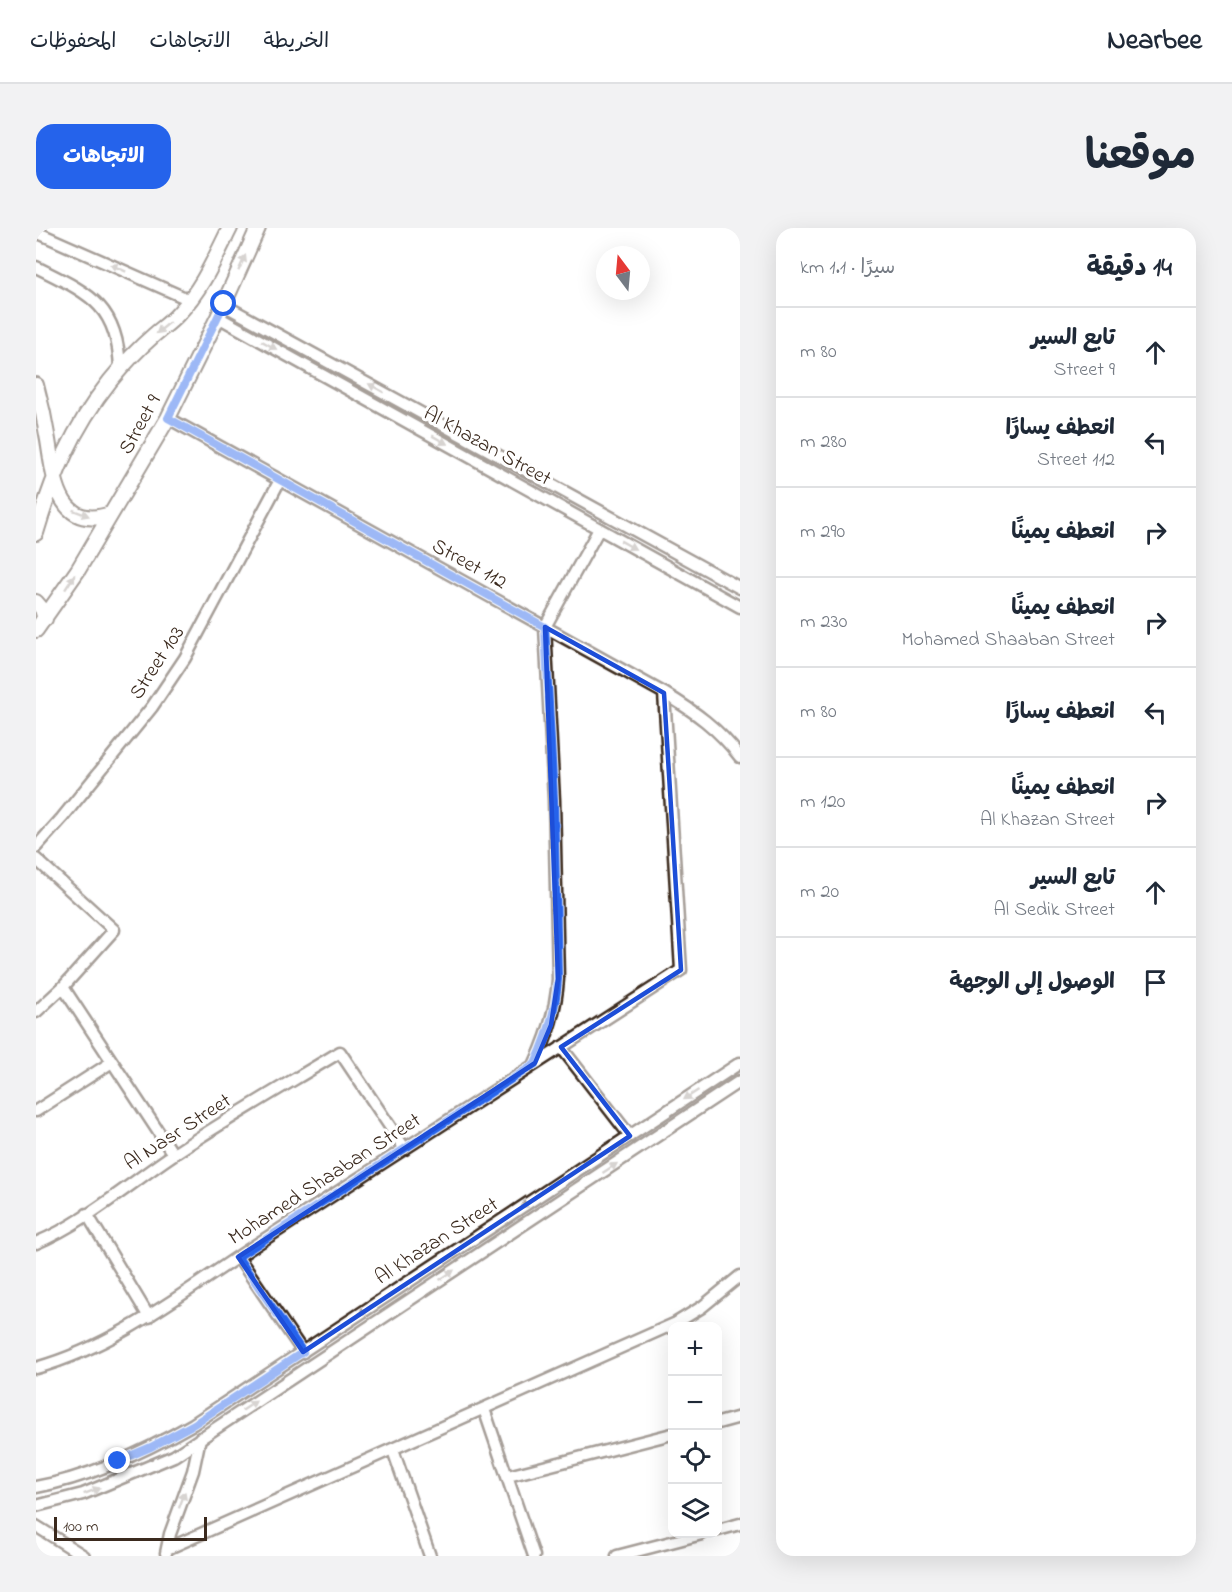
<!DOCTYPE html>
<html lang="ar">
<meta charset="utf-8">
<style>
:root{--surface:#fff;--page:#f2f2f3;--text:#1f2937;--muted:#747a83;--line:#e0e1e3;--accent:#2563eb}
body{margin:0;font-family:"Indie Flower","Playpen Sans Arabic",sans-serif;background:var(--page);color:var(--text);direction:rtl}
.controls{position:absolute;right:18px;bottom:18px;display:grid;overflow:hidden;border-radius:12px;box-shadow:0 6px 24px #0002}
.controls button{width:54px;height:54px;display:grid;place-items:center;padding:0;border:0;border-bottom:2px solid var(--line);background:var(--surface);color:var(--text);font:30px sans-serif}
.compass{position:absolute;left:560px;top:18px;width:54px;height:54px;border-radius:50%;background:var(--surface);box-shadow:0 6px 24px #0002;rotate:344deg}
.scale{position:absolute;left:18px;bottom:15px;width:153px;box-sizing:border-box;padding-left:6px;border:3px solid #3b2a1e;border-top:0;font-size:16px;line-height:21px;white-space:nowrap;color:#3b2a1e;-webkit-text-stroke:4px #fff;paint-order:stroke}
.stop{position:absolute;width:18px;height:18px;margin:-14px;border:4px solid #2563eb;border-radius:50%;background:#fff}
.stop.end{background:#2563eb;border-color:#fff;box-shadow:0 2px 6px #0008}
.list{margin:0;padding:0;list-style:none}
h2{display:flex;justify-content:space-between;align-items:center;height:78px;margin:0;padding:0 24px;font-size:26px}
h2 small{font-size:20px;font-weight:400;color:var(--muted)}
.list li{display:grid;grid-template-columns:39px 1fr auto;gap:18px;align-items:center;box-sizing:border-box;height:90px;padding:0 24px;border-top:2px solid var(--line)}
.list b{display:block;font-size:22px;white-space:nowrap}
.list p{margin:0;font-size:20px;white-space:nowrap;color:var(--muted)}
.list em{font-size:20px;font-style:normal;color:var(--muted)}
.icon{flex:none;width:33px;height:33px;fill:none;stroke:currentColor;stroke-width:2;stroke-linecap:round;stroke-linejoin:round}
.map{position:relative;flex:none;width:704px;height:1328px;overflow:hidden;direction:ltr;border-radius:18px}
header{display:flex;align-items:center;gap:36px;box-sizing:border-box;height:84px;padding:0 30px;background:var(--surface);border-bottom:2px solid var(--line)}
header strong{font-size:28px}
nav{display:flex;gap:33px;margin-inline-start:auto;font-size:21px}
.intro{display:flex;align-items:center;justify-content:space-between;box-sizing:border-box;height:144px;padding:0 36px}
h1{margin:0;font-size:42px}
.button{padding:15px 27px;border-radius:18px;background:var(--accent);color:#fff;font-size:21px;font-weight:700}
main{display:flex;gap:36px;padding:0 36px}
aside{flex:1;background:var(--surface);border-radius:18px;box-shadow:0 6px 24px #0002}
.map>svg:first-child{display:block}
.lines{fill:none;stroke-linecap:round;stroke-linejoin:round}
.minor-casing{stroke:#3b2a1e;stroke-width:15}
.major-casing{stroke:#3b2a1e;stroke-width:18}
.minor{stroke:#fff;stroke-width:10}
.major{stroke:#fff;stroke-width:14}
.oneway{fill:#a79f9a}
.route{stroke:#2563eb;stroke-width:8}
.marked{fill:none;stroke:#1d4ed8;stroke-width:4.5;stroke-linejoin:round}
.labels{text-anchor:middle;stroke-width:6;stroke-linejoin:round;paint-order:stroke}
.street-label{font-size:21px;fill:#3b2a1e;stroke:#fff}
</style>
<header>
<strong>Nearbee</strong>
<nav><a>الخريطة</a><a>الاتجاهات</a><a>المحفوظات</a></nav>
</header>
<div class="intro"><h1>موقعنا</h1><a class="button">الاتجاهات</a></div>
<main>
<aside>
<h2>14 دقيقة<small>سيرًا · 1.1 km</small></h2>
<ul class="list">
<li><svg class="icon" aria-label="ahead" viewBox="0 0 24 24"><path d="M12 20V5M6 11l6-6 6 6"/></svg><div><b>تابع السير</b><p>Street 9</p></div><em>80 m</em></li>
<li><svg class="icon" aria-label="left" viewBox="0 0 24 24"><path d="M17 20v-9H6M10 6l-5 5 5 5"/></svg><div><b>انعطف يسارًا</b><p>Street 112</p></div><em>280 m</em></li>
<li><svg class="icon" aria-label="right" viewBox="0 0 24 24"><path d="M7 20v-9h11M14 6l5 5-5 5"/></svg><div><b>انعطف يمينًا</b></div><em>290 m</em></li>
<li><svg class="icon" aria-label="right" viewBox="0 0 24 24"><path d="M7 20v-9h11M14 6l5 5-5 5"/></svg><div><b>انعطف يمينًا</b><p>Mohamed Shaaban Street</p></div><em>230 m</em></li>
<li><svg class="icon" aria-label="left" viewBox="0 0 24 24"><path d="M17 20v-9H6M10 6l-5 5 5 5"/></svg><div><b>انعطف يسارًا</b></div><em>80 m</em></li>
<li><svg class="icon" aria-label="right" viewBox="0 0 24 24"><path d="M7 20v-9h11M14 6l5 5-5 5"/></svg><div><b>انعطف يمينًا</b><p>Al Khazan Street</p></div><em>120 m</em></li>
<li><svg class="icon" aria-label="ahead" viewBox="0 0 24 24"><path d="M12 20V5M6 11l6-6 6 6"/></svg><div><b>تابع السير</b><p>Al Sedik Street</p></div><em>20 m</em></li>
<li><svg class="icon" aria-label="arrive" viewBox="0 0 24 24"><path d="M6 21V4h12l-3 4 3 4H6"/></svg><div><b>الوصول إلى الوجهة</b></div></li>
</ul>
</aside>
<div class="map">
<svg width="704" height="1328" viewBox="0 0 704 1328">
<rect width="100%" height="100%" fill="#fff"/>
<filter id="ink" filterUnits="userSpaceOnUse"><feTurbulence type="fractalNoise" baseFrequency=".0167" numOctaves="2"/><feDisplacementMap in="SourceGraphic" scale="12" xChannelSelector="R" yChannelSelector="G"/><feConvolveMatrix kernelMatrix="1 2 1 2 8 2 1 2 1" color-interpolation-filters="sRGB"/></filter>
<g filter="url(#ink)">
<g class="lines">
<g class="minor-casing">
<path id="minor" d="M0 4 154 72
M0 39C52 65 82 76 84 141
M188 77 704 360
M182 89 704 379
M132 190 628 465C659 484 682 500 704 529
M0 619 26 590 116 479 149 430 244 252
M0 631 78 702 27 759 0 784
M27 759 137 926
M525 819 594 908
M499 835C512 808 520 781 522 751L518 572 509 399 563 301
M0 883 76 834
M51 986 113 1089
M0 1015C45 997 95 955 135 928 190 891 248 858 304 824L369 921
M202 1029 267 1124
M0 1140C86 1116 155 1058 229 1011 368 922 506 831 645 742L628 465
M448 1181 498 1328
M682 1195 704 1189
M357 1222 394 1328
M472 1248 636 1206
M0 1259C55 1249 110 1223 157 1196L704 835
M0 1278 47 1266 138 1228 704 853
M0 1298 48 1328
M682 1302 704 1296
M131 1321 640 1095 666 1079 704 1048
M130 1325 134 1306 157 1243 164 1210
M581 1328 666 1306"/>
</g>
<g class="major-casing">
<path id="major" d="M0 157C5 175 9 193 12 212 18 248 21 304 75 286
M0 305C17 248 36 201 74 153 87 137 102 121 118 107 126 100 135 94 142 86 166 61 179 30 194 0
M0 374 6 381 9 391
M0 402 42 342 132 190 182 89 222 0"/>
</g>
<use href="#minor" class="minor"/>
<use href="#major" class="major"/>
</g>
<defs><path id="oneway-solid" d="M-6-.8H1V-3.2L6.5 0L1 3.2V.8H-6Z" transform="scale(1.5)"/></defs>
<g class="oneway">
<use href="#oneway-solid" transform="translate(206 35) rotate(-66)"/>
<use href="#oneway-solid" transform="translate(82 40) rotate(-156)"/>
<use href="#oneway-solid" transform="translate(127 100) rotate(140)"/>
<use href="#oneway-solid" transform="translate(233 117) rotate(29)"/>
<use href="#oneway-solid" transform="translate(340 160) rotate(-151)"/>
<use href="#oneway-solid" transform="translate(404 212) rotate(29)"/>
<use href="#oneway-solid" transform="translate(45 285) rotate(21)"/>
<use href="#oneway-solid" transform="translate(592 317) rotate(29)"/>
<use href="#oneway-solid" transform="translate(34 354) rotate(-57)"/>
<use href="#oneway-solid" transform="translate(655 867) rotate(147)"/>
<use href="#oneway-solid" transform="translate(574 940) rotate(-33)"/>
<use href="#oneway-solid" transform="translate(492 975) rotate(147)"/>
<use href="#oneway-solid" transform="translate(411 1047) rotate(-34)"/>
<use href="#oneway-solid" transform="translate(330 1082) rotate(147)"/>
<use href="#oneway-solid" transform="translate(213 1178) rotate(-34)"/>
<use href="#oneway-solid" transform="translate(56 1263) rotate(-21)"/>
<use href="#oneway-solid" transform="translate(146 1272) rotate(-70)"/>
</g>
</g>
<g class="lines" filter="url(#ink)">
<path class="route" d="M82 1233 115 1219 158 1196 267 1124 202 1029 499 836C512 808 520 782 522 751L518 572 509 399 132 190 188 76"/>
</g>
<path d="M0 0H704V1328H0ZM509 399 628 465 645 742 525 819 594 908 267 1124 202 1029 499 835 515 797 522 751Z" fill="#fff" fill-opacity=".55" fill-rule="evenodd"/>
<path class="marked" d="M509 399 628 465 645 742 525 819 594 908 267 1124 202 1029 499 835 515 797 522 751Z"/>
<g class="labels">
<g class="street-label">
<text transform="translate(103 196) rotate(-61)" y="7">Street 9</text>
<text transform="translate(452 217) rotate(29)" y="7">Al Khazan Street</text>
<text transform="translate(434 335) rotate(29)" y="7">Street 112</text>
<text transform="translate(120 434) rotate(-57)" y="7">Street 103</text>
<text transform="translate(141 903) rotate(-33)" y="7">Al Nasr Street</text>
<text transform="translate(288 950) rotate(-33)" y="7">Mohamed Shaaban Street</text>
<text transform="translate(400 1012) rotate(-33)" y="7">Al Khazan Street</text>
</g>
</g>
</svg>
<div class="controls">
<button>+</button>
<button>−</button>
<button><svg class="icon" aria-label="locate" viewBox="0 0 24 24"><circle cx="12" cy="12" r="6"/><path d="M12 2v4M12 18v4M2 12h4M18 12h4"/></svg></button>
<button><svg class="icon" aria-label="layers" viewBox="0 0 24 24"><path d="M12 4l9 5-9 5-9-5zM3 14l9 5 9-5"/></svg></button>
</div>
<svg class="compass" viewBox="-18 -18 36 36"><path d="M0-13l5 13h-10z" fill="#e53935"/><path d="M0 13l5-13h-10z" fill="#747a83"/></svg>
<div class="scale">100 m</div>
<div class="stop" style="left:188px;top:76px"></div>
<div class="stop end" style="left:82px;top:1233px"></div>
</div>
</main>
